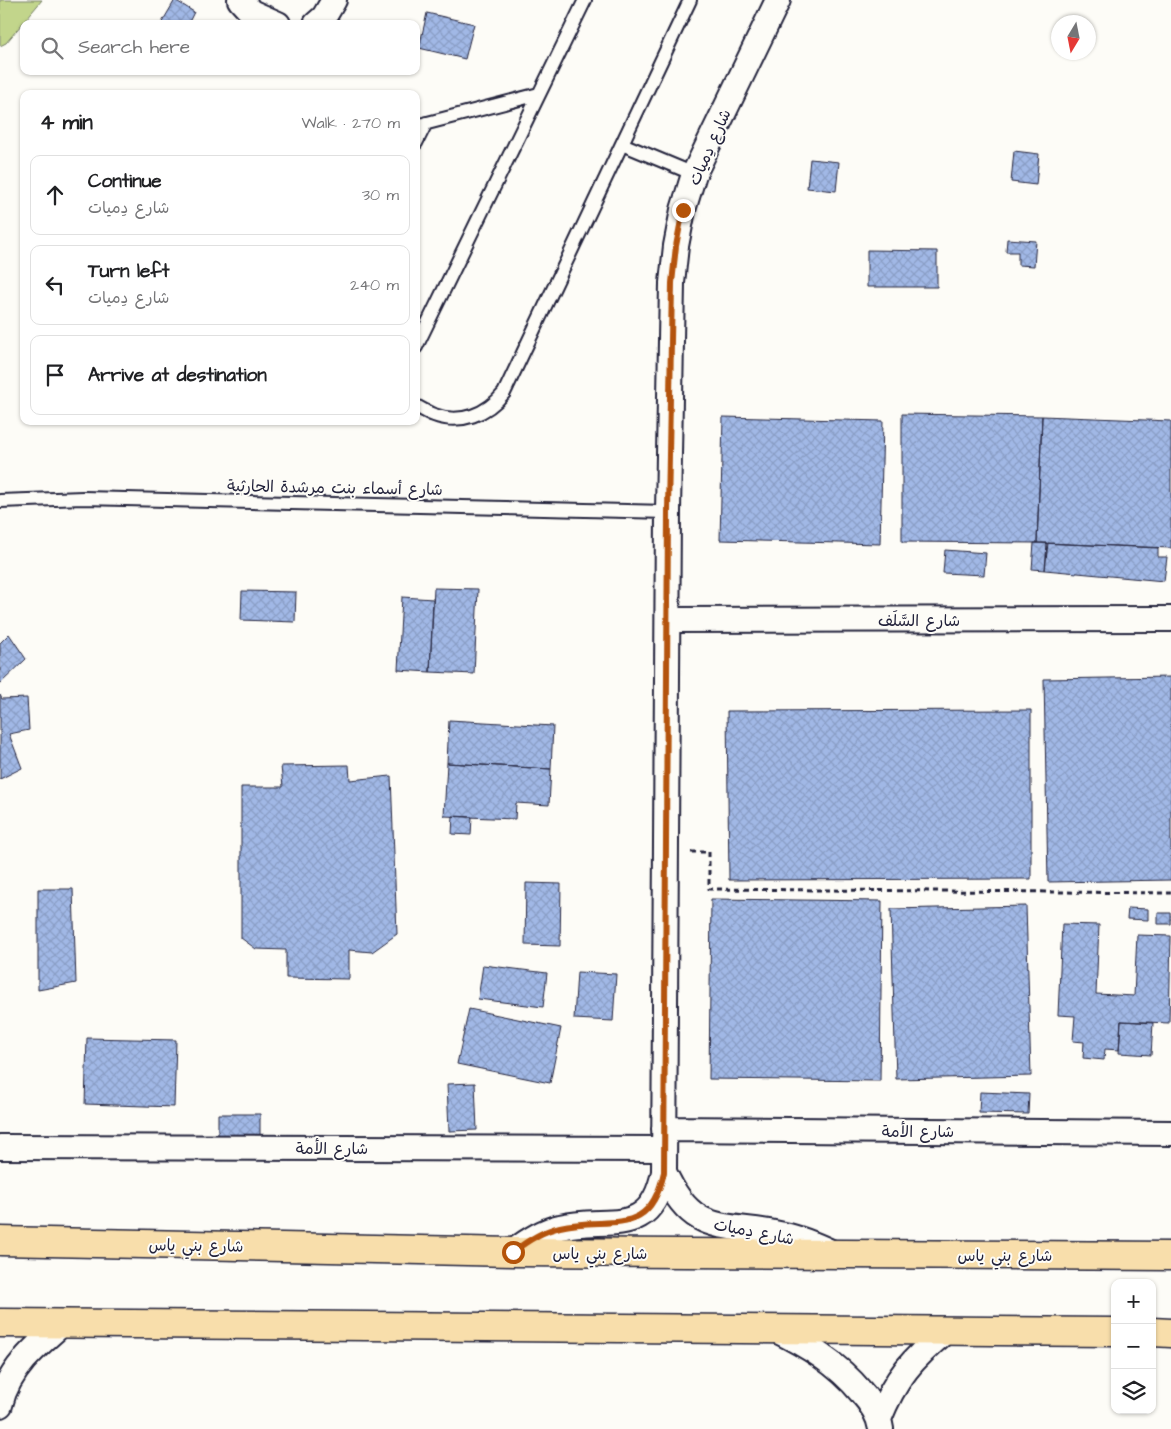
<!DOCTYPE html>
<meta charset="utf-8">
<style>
:root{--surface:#fff;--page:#f6f6f6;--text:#202124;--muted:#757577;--line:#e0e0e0}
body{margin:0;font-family:"Architects Daughter","Playpen Sans Arabic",sans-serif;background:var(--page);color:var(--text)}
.controls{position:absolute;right:15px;bottom:15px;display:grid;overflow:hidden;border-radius:10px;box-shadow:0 1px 4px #0004}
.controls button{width:45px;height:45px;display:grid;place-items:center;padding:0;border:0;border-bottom:1px solid var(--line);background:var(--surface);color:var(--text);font:25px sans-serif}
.compass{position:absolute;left:1051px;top:15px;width:45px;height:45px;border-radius:50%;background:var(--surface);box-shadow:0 1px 4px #0004;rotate:190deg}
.stop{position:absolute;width:15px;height:15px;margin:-11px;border:4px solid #b45309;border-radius:50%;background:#fff}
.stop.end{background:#b45309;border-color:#fff;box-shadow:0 1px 5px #0008}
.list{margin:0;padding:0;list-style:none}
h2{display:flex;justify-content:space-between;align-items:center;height:65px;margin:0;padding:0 20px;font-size:21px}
h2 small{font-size:16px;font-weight:400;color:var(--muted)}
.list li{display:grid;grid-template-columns:32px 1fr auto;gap:15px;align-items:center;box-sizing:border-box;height:80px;margin:0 10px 10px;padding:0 10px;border:1px solid var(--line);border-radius:10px}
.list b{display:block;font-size:19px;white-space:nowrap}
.list p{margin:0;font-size:16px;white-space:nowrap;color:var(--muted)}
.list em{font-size:16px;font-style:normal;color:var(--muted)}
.icon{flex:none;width:28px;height:28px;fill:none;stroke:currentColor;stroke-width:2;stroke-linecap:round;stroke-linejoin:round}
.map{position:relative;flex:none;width:1171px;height:1429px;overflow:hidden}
.search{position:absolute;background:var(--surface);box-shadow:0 1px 4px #0004;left:20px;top:20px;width:400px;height:55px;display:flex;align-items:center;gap:12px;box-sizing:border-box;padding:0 18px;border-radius:10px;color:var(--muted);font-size:19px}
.panel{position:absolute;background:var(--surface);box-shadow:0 1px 4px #0004;left:20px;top:90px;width:400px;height:335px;border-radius:10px}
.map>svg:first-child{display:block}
.pitch{fill:#c2d58b;stroke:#727c63}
.building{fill:url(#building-cross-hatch);stroke:#22223b}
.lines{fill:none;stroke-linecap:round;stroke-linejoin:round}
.service-casing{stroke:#22223b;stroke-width:16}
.minor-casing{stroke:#22223b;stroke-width:28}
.primary-casing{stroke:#22223b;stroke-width:31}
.path{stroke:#22223b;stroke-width:3;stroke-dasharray:5 4;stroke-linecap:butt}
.service{stroke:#fdfcf7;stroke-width:12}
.minor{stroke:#fdfcf7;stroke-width:24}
.primary{stroke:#f8deab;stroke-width:28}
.route{stroke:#b45309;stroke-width:6}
.labels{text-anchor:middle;stroke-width:4;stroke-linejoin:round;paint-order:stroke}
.street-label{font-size:16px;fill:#22223b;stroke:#fdfcf7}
</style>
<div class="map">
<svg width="1171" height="1429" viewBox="0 0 1171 1429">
<defs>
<pattern id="building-cross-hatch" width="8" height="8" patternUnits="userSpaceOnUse" patternTransform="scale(1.25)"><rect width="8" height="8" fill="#a1b8e6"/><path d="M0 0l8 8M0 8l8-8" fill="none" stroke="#8a9ec6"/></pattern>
</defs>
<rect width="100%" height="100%" fill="#fdfcf7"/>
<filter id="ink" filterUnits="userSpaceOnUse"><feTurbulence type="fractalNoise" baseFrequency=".02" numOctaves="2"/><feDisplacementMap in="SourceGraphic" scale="10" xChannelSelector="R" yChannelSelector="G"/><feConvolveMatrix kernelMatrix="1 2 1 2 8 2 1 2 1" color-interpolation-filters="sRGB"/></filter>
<g filter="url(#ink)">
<path class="pitch" d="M0 0H42L6 43 0 46Z"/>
<path class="building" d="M175 0 194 12 188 24H161Z
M427 13 474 24 465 59 419 48Z
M1014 151 1039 154 1036 185 1011 182Z
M810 159 839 162 836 191 807 188Z
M1007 239 1036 241 1034 266 1018 265V252H1006Z
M867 250 937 251V287H867Z
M902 414 1042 416 1037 543 902 542Z
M1042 416 1171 421V548L1037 543Z
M723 417 883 421 880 544 720 540Z
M1034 543H1047L1045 570 1032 569Z
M1048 543 1158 548V557H1167L1164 581 1045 570Z
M945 550 986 553 984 575 943 573Z
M434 588 478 589 474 674 430 672Z
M242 591 296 592 295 622 241 620Z
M402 597 433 599 430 672 398 670Z
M9 634 26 659 0 684V643Z
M1171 677V880L1048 882 1044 679Z
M0 695 2 699 27 698 29 730 9 734 22 768 0 779Z
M1031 710V879L729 880 727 711Z
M449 720 553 726 551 769 447 763Z
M447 763 551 769 549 805 516 803 515 819 444 816Z
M349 765 350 780 391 776 397 934 372 952 349 950V979L286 978V950L256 949 241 938V787H283L281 766Z
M453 816 472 817 471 835 452 834Z
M526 883 561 884 560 946 525 945Z
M38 889H73L76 983 38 990Z
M711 899 882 901 880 1081 709 1079Z
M1026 906 1031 1076 896 1079 891 909Z
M1128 908 1148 909V920L1127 919Z
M1158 913H1171V924H1158Z
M1062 924 1099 925 1096 994 1134 996 1137 935 1171 936 1169 1023 1121 1021 1119 1050 1105 1049 1104 1060 1083 1058 1084 1042 1073 1041 1075 1016 1058 1015Z
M483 965 547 973 543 1007 478 999Z
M577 972 616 974 613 1021 574 1019Z
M469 1009 561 1028 550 1083 457 1064Z
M1121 1021 1153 1023 1151 1055 1119 1053Z
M87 1038 176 1040 174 1107 85 1104Z
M475 1083 477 1130 449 1131 447 1084Z
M980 1092 1029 1094 1028 1114 979 1113Z
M218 1114H260V1142H218Z"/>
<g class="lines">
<g class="service-casing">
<path id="service" d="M416 126 539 94
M416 143 426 123
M622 144 694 174
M416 347 585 0
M416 406C422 409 428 413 434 415 461 425 487 414 504 393L690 0
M0 501 83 498 668 512"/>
</g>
<g class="minor-casing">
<path id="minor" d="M240 0 251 12 278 24
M316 24 324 17 334 0
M668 620 1171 619
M664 1129 1171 1133
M0 1147 664 1149
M664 1172C694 1239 725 1221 784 1235 800 1238 816 1245 831 1252
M513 1252C527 1241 542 1231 560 1227 608 1215 650 1241 664 1172L668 512 672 283 676 246 683 210 694 174 778 0
M774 1329C808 1346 837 1363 861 1392 871 1403 879 1415 881 1429
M0 1405C8 1370 36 1346 63 1323
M879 1419C895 1378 913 1358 946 1331"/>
</g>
<g class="primary-casing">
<path id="primary" d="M0 1241 513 1252 1171 1256
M0 1323 1115 1332
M1152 1332 1171 1333"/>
</g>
<path class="path" d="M691 852H709V889L1171 893"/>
<use href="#service" class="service"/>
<use href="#minor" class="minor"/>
<use href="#primary" class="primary"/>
</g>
</g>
<g class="lines" filter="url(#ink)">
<path class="route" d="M513 1252C527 1241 542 1231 560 1227 609 1215 649 1241 664 1172L668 512 672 283 676 246 683 210"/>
</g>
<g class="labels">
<g class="street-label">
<text transform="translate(709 147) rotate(-66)" y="6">شارع دِميات</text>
<text transform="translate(335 487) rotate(1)" y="6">شارع أسماء بنت مرشدة الحارثية</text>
<text x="919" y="626">شارع السَّلَف</text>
<text x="918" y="1137">شارع الأمة</text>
<text x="332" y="1154">شارع الأمة</text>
<text transform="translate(754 1231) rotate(11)" y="6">شارع دِميات</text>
<text transform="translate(196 1245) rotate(1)" y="6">شارع بني ياس</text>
<text x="600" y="1259">شارع بني ياس</text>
<text x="1005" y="1261">شارع بني ياس</text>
</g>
</g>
</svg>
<div class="controls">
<button>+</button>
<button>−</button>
<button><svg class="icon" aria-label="layers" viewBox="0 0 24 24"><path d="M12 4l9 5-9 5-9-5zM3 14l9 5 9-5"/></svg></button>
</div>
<svg class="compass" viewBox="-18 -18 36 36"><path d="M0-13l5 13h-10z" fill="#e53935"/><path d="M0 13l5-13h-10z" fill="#757577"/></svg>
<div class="stop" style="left:513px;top:1252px"></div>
<div class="stop end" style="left:683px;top:210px"></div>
<div class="search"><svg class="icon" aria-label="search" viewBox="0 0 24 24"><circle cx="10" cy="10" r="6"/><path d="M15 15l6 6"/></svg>Search here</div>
<section class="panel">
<h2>4 min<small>Walk · 270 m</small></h2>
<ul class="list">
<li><svg class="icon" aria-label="ahead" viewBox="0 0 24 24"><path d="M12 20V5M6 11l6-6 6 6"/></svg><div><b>Continue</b><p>شارع دِميات</p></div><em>30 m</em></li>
<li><svg class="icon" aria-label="left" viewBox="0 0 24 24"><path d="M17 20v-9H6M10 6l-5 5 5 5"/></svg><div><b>Turn left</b><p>شارع دِميات</p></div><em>240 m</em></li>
<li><svg class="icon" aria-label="arrive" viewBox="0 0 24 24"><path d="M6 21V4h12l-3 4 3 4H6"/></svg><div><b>Arrive at destination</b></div></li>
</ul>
</section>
</div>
